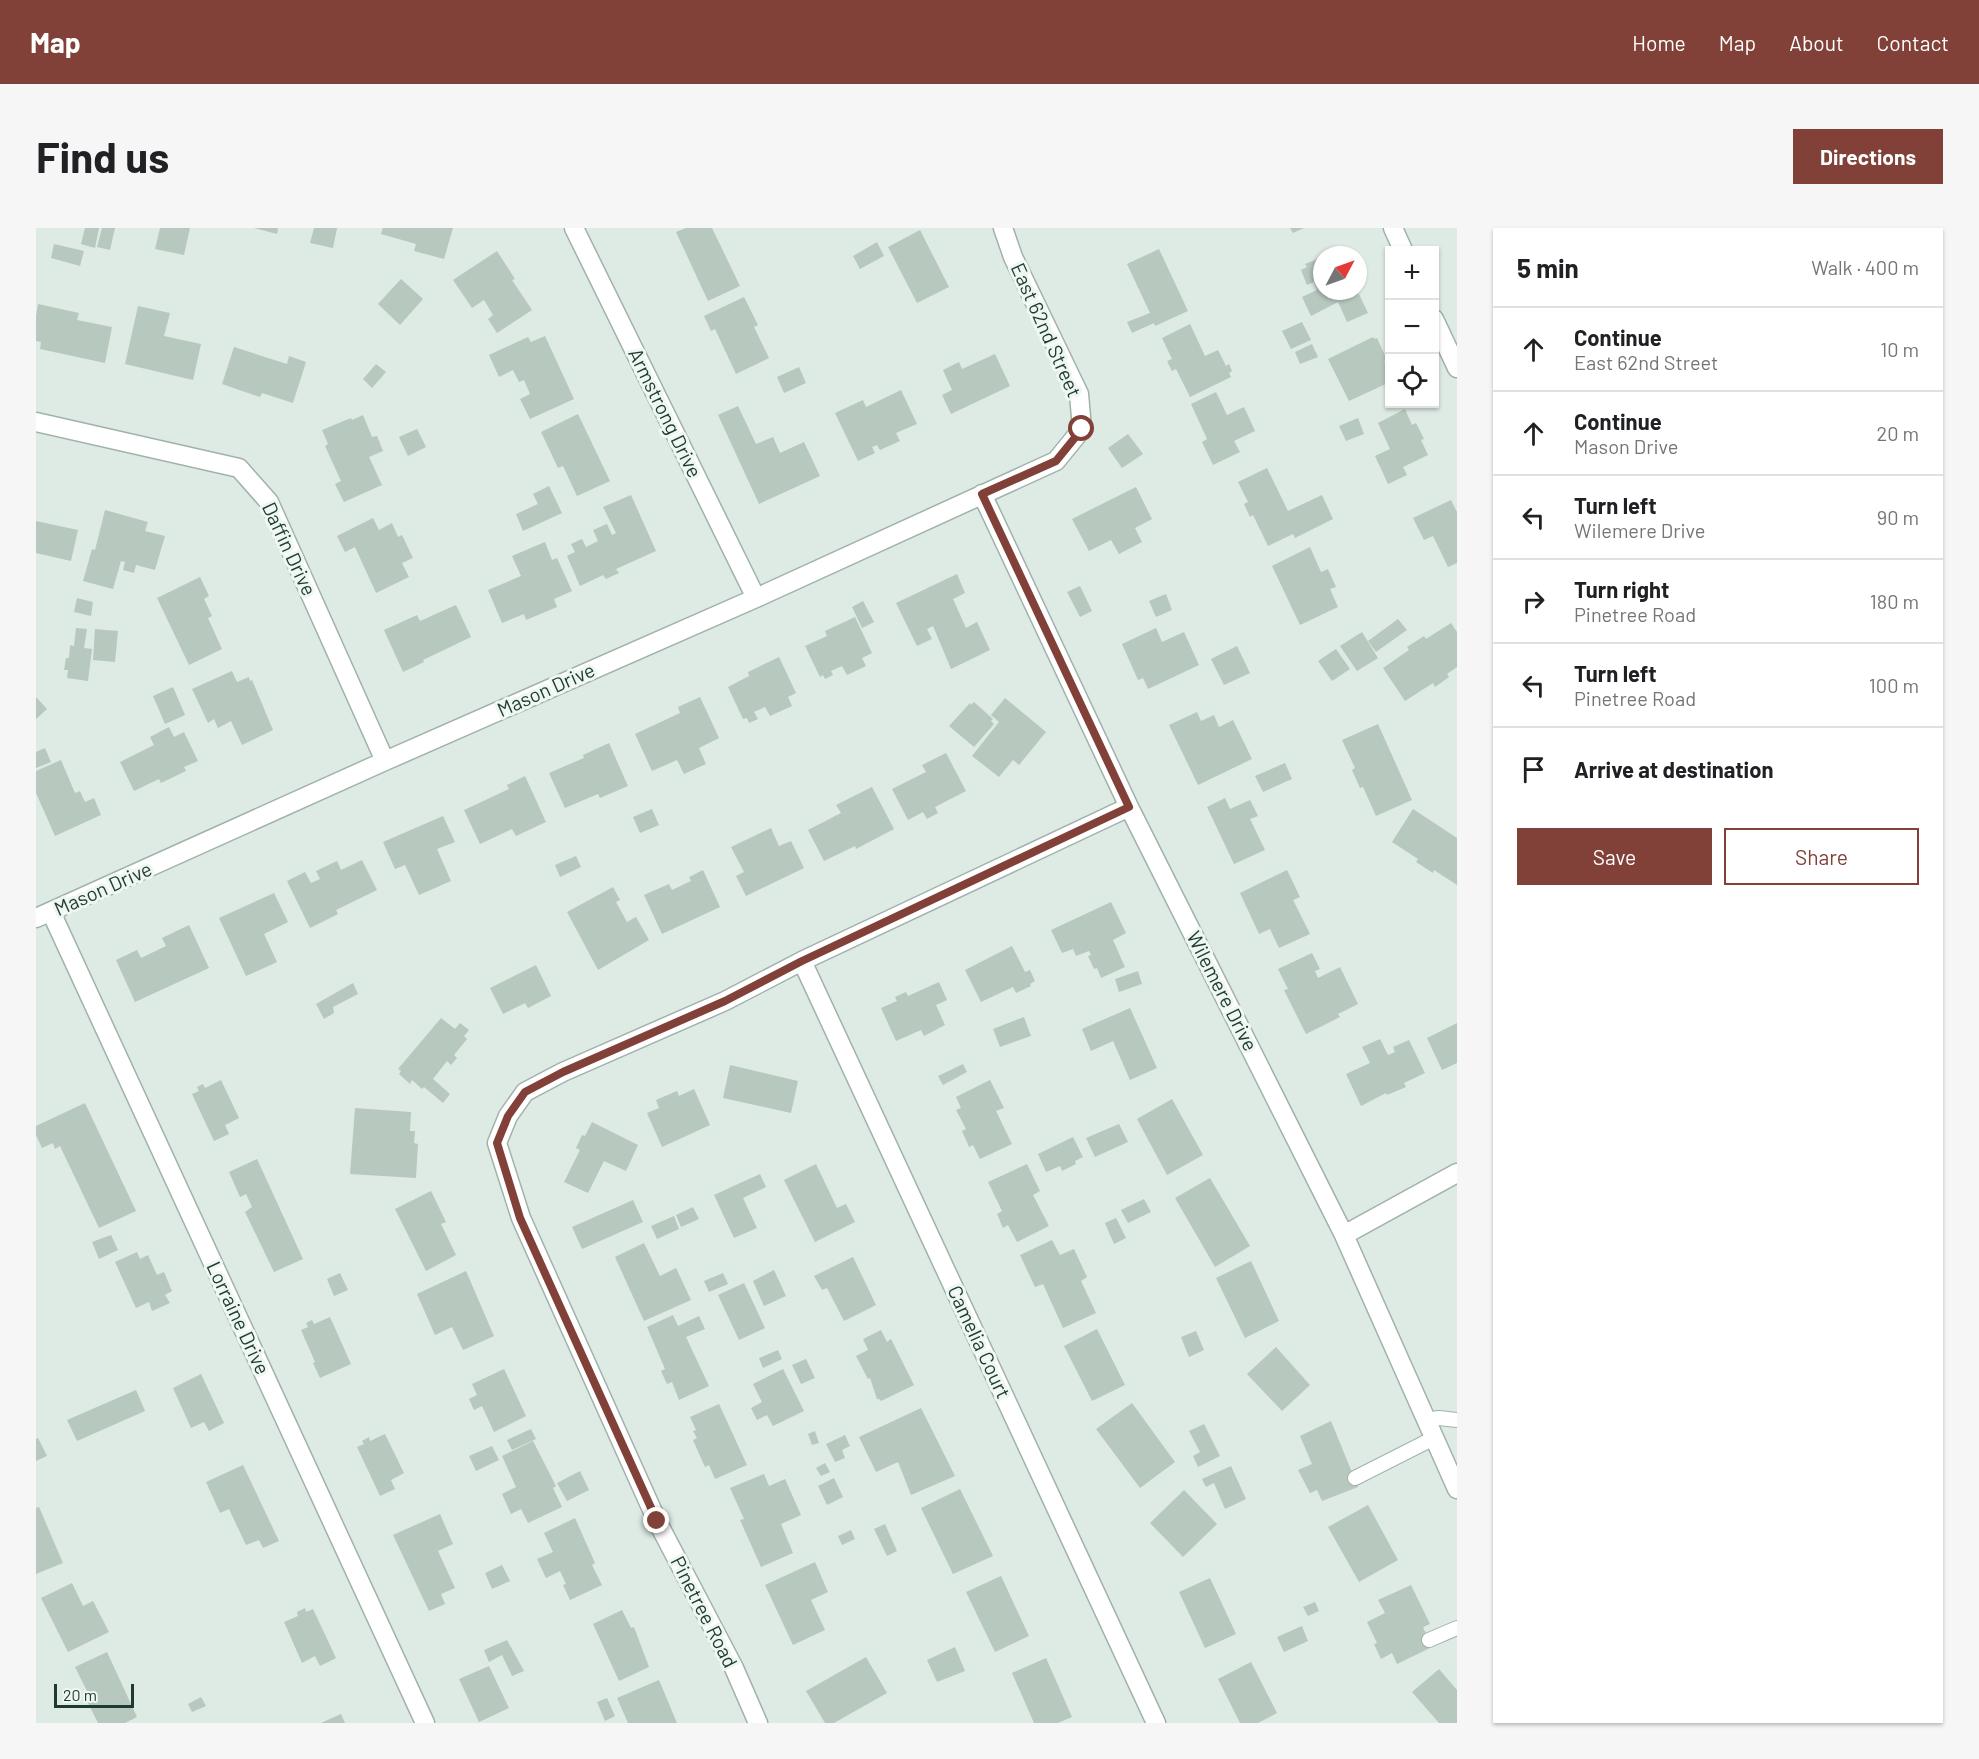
<!DOCTYPE html>
<meta charset="utf-8">
<style>
:root{--surface:#fff;--page:#f6f6f6;--text:#202124;--muted:#757577;--line:#e0e0e0;--accent:#814138}
body{margin:0;font-family:Barlow,sans-serif;background:var(--page);color:var(--text)}
.controls{position:absolute;right:18px;top:18px;display:grid;overflow:hidden;border-radius:0px;box-shadow:0 2px 4px #0004}
.controls button{width:54px;height:54px;display:grid;place-items:center;padding:0;border:0;border-bottom:2px solid var(--line);background:var(--surface);color:var(--text);font:30px sans-serif}
.compass{position:absolute;left:1277px;top:18px;width:54px;height:54px;border-radius:50%;background:var(--surface);box-shadow:0 2px 4px #0004;rotate:49deg}
.scale{position:absolute;left:18px;bottom:15px;width:80px;box-sizing:border-box;padding-left:6px;border:3px solid #1f3b31;border-top:0;font-size:16px;line-height:21px;white-space:nowrap;color:#1f3b31;-webkit-text-stroke:4px #eff7f2;paint-order:stroke}
.stop{position:absolute;width:18px;height:18px;margin:-14px;border:4px solid #814138;border-radius:50%;background:#fff}
.stop.end{background:#814138;border-color:#fff;box-shadow:0 2px 6px #0008}
.list{margin:0;padding:0;list-style:none}
h2{display:flex;justify-content:space-between;align-items:center;height:78px;margin:0;padding:0 24px;font-size:26px}
h2 small{font-size:20px;font-weight:400;color:var(--muted)}
.list li{display:grid;grid-template-columns:39px 1fr auto;gap:18px;align-items:center;box-sizing:border-box;height:84px;padding:0 24px;border-top:2px solid var(--line)}
.list b{display:block;font-size:22px;white-space:nowrap}
.list p{margin:0;font-size:20px;white-space:nowrap;color:var(--muted)}
.list em{font-size:20px;font-style:normal;color:var(--muted)}
.actions{display:flex;gap:12px;padding:18px 24px}
.actions a{flex:1;padding:14px 0;border:2px solid var(--accent);border-radius:0px;text-align:center;font-size:21px;color:var(--accent)}
.actions .main{background:var(--accent);color:#fff}
.icon{flex:none;width:33px;height:33px;fill:none;stroke:currentColor;stroke-width:2;stroke-linecap:round;stroke-linejoin:round}
.map{position:relative;flex:none;width:1421px;height:1495px;overflow:hidden;border-radius:0px}
header{display:flex;align-items:center;gap:36px;box-sizing:border-box;height:84px;padding:0 30px;background:var(--accent);color:#fff}
header strong{font-size:28px}
nav{display:flex;gap:33px;margin-inline-start:auto;font-size:21px}
.intro{display:flex;align-items:center;justify-content:space-between;box-sizing:border-box;height:144px;padding:0 36px}
h1{margin:0;font-size:42px}
.button{padding:15px 27px;border-radius:0px;background:var(--accent);color:#fff;font-size:21px;font-weight:700}
main{display:flex;gap:36px;padding:0 36px}
aside{flex:1;background:var(--surface);border-radius:0px;box-shadow:0 2px 4px #0004}
.map>svg:first-child{display:block}
.building{fill:#b7c8bf}
.lines{fill:none;stroke-linecap:round;stroke-linejoin:round}
.lane-casing{stroke:#a1b2ab;stroke-width:16}
.street-casing{stroke:#a1b2ab;stroke-width:21}
.lane{stroke:#fff;stroke-width:14}
.street{stroke:#fff;stroke-width:18}
.route{stroke:#814138;stroke-width:8}
.labels{text-anchor:middle;stroke-width:6;stroke-linejoin:round;paint-order:stroke}
.street-label{font-size:20px;fill:#1f3b31;stroke:#eff7f2}
</style>
<header>
<strong>Map</strong>
<nav><a>Home</a><a>Map</a><a>About</a><a>Contact</a></nav>
</header>
<div class="intro"><h1>Find us</h1><a class="button">Directions</a></div>
<main>
<div class="map">
<svg width="1421" height="1495" viewBox="0 0 1421 1495">
<rect width="100%" height="100%" fill="#deeae4"/>
<path class="building" d="M49 0H63L59 20 45 16Z
M66 0H79L74 22 61 19Z
M124 0H154L148 27 119 21Z
M218 0H242L241 6Z
M278 0H301L297 20 274 15Z
M347 0H417L408 31 378 23 380 16 345 6Z
M650 0H676L704 58 672 73 640 4Z
M1254 0H1268L1257 5Z
M884 2 913 59 881 75 852 19Z
M841 14 848 28 824 41 817 28Z
M18 16 48 23 44 38 15 30Z
M1123 21 1152 83 1119 98 1118 95 1096 105 1091 94 1114 85 1091 36Z
M461 23 479 51 476 52 496 82 461 105 452 91 457 87 448 72 436 80 417 52Z
M1286 29V63L1322 64 1332 85 1311 94 1302 74 1275 88 1266 69 1281 62 1278 54 1271 57 1265 42 1271 39 1269 36Z
M365 51 387 71 364 97 342 76Z
M708 69 722 97 718 99 733 130 700 146 679 101 675 103 668 88Z
M2 76 43 85 41 92 76 99 69 135 4 121 5 114 0 113V88Z
M102 78 134 85 128 108 165 116 157 152 89 136Z
M1266 94 1275 112 1255 121 1246 103Z
M1154 96 1169 128 1182 122 1190 138 1193 136 1196 143 1193 145 1195 149 1154 169 1140 141 1136 143 1131 133 1136 131 1126 110Z
M509 108 538 171 494 191 484 171 494 166 488 152 483 154 477 142 463 149 453 127 492 109 495 114Z
M1337 109 1338 111 1341 110 1351 132 1348 133 1354 144V154L1313 173 1292 131Z
M1276 116 1282 129 1264 136 1259 124Z
M198 119 251 136 253 128 270 134 257 175 226 165 224 169 186 156Z
M959 126 974 158 915 186 906 167 916 162 907 142 923 134 926 141Z
M340 136 350 144 336 160 327 151Z
M763 139 770 155 748 165 741 149Z
M865 162 881 196 860 205 864 213 844 222 841 217 836 219 839 225 822 233 799 185 827 172 830 179Z
M1180 164 1191 187 1208 179 1219 203 1198 213 1204 224 1177 237 1166 214 1171 211 1155 176Z
M702 178 720 216 737 209 744 225 768 214 784 248 723 276 682 187Z
M1369 181 1376 197 1380 195 1388 211 1385 212 1392 227 1367 239 1371 247 1352 256 1339 228 1354 221 1342 195Z
M542 186 574 253 541 268 527 238 522 240 505 204Z
M327 187 336 209 341 208 347 223 333 229 346 257 308 274 299 256 305 253 289 218 292 216 286 202 315 190 316 192Z
M1322 190 1328 206 1310 213 1303 198Z
M381 201 390 219 372 228 363 209Z
M1092 206 1107 226 1086 240 1072 220Z
M1231 240 1252 283 1286 267 1297 291 1259 310 1257 306 1232 318 1217 287 1214 289 1208 276 1212 274 1202 254Z
M513 258 526 285 487 303 480 286 502 276 497 266Z
M1100 259 1116 291 1099 300 1106 314 1083 326 1075 312 1053 323 1036 291Z
M595 267 620 323 580 341 583 345 570 351 567 347 544 358 531 328 539 324 535 316 546 311 550 319 562 313 557 302 571 296 576 307 580 305 567 279Z
M1415 272 1421 284V335L1412 339 1397 308 1388 312 1377 290Z
M69 282 112 294 109 303 129 308 119 342 100 337 98 345 87 342 89 334 85 333 77 361 47 353 56 321 59 322Z
M337 290 343 302 356 295 362 309 366 307 377 330 366 335 373 349 340 365 319 319 309 324 301 308Z
M0 293 42 302 35 333 0 325Z
M509 314 516 332 521 330 536 363 518 371 521 379 490 392 488 386 466 395 452 362 485 348 476 328Z
M1274 319 1285 344 1292 341 1300 359 1294 361 1302 379 1264 397 1236 338Z
M921 346 929 365 917 371 930 400 941 394 954 422 915 441 897 398 891 401 896 411 881 418 860 375Z
M164 349 173 368 168 371 176 388 172 390 186 421 153 437 121 370Z
M1044 358 1056 383 1044 389 1031 364Z
M1130 366 1136 382 1120 389 1113 373Z
M41 370 57 374 55 388 38 384Z
M827 373 838 394 826 400 816 379Z
M420 377 435 409 387 432 388 434 367 444 348 402 381 387 384 393Z
M819 389 836 425 826 430 830 438 811 447 806 438 795 443 797 447 789 451 787 447 784 449 769 418 791 408 789 403Z
M1362 391 1371 402 1340 424 1332 413Z
M1415 395 1421 404V439L1411 446 1413 449 1399 459 1397 455 1369 473 1347 440 1373 422 1371 419 1388 408 1390 411Z
M40 400 51 401 48 420 56 421 52 453 31 450 32 442H28L30 430H33L34 417 38 418Z
M1120 400 1126 414 1148 404 1163 437 1112 461 1107 450 1102 452 1086 416Z
M59 401 82 403 79 434 57 432Z
M1326 404 1342 430 1321 443 1304 418Z
M1201 418 1214 445 1188 457 1175 431Z
M1300 421 1314 441 1296 453 1282 433Z
M743 429 760 465 752 469 756 478 734 488 729 479 718 484 722 491 713 495 711 490 707 491 692 459 713 448 712 444Z
M196 443 201 454 213 449 214 453 216 452 237 502 206 517 195 493 182 500 178 491 172 495 156 461Z
M137 459 149 487 129 496 117 468Z
M0 469 11 481 0 491Z
M664 469 683 510 663 520 670 536 648 546 641 532 616 543 599 506 644 485 642 479Z
M969 470 1010 504 983 537 977 532 963 549 936 528 963 494 955 487Z
M938 474 957 491 955 493 958 496 938 519 913 498 934 475 935 477Z
M1161 484 1165 493 1178 487 1183 499 1197 492 1216 531 1162 557 1133 497Z
M1342 496 1376 572 1340 588 1327 559 1324 560 1316 542 1319 540 1306 512Z
M133 499 138 509 148 504 162 533 148 539 150 543 125 555 123 551 98 563 84 534 118 517 114 509Z
M573 515 592 558 564 570 562 566 529 580 513 545 548 530 547 527Z
M9 520 15 534 0 540V524Z
M910 525 930 563 899 579 902 585 891 591 887 584 872 592 856 561 890 544 886 537Z
M25 532 39 565 44 563 49 574 58 570 65 587 19 608 0 565V543Z
M1249 535 1256 551 1227 564 1219 548Z
M489 548 510 594 480 608 476 601 444 616 428 582 473 561 471 557Z
M836 559 858 601 820 621 819 618 788 633 772 602 805 585 800 577Z
M1189 570 1194 581 1214 572 1222 588 1214 591 1229 622 1198 636 1171 579Z
M616 581 623 597 604 605 597 589Z
M1377 581 1421 610V657L1398 642 1397 645 1380 634 1382 631 1356 614Z
M407 588 419 614 401 621 415 653 383 667 369 637 359 641 347 614Z
M735 600 743 618 755 613 768 640 710 668 700 648 708 644 695 619Z
M540 628 545 639 524 649 519 637Z
M326 632 341 662 300 682 302 686 274 700 251 653 269 644 275 655 284 651 280 643 301 633 305 642Z
M667 642 684 679 626 706 608 667 633 656 636 662 655 653 653 649Z
M1251 642 1264 669 1257 672 1274 706 1243 720 1234 701 1223 706 1204 665Z
M577 659 584 672 580 674 591 694 600 689 613 712 562 742 531 684Z
M238 665 252 694 228 706 241 734 210 748 183 690Z
M1075 674 1090 705 1077 712 1089 739 1065 750 1061 740 1058 741 1052 728 1055 727 1053 723 1040 728 1037 721 1026 725 1015 702Z
M153 697 173 740 99 774 80 732 101 722 105 730 130 718 126 710Z
M976 718 989 744 994 742 999 753 994 756 995 758 980 765 977 759 945 774 929 742Z
M1276 725 1284 741 1279 743 1282 750 1304 739 1322 776 1302 786 1304 789 1270 806 1248 762 1252 761 1242 741Z
M500 737 515 768 492 780 489 775 467 786 454 760Z
M1102 743 1106 756 1083 764 1079 751Z
M903 754 911 772 900 777 909 797 888 808 885 802 860 813 845 780 861 773 859 769 870 764 872 768Z
M317 755 322 766 297 779 298 785 288 791 280 776Z
M1094 780 1121 840 1094 852 1077 813 1055 823 1046 801Z
M988 789 995 808 964 819 957 801Z
M405 790 419 801 424 795 433 802 428 808 431 811 418 827 421 830 415 837 411 833 397 851 414 866 407 875 388 859 386 861 376 852 374 856 363 846 365 843 362 841Z
M1421 795V835L1406 842 1391 810Z
M1344 811 1352 827 1359 824 1357 819 1373 812 1389 845 1368 855 1370 859 1351 867 1350 865 1325 878 1310 846 1334 835 1326 819Z
M927 836 931 844 907 857 902 848Z
M694 837 762 853 755 885 687 870Z
M185 852 203 890 189 897 193 906 178 913 156 866 163 863 161 859 167 856 169 860Z
M954 852 968 880 960 883 976 916 944 931 937 917 933 919 926 903 930 901 920 882 925 880 920 869Z
M658 861 674 897 626 919 611 885 623 880 620 872 641 863 643 868Z
M1136 871 1167 927 1131 947 1101 891Z
M49 875 100 983 63 1000 24 918 19 921 17 915 6 920 0 907V898Z
M319 880 375 884 374 903H379L378 915 382 916 380 950 314 946Z
M556 894 602 917 590 943 568 933 552 965 528 954 544 922 540 920 546 907 549 908Z
M1083 896 1092 914 1059 929 1050 910Z
M1037 909 1047 929 1039 933 1040 936 1026 943 1024 938 1010 944 1002 926Z
M221 931 267 1031 238 1044 209 984 216 979 210 966 204 969 193 944Z
M780 936 801 980 810 976 819 994 779 1014 748 952Z
M991 936 1004 963 997 967 1013 998 981 1014 972 997 967 1000 961 986 966 983 952 954Z
M724 946 730 959 707 970 721 1000 698 1010 678 967Z
M1174 950 1214 1018 1179 1039 1139 970Z
M395 963 410 994 405 996 420 1027 390 1043 359 981Z
M1108 971 1115 984 1092 995 1085 982Z
M597 972 607 994 546 1021 536 999Z
M657 979 663 991 645 999 640 987Z
M638 988 643 1001 621 1011 615 998Z
M1080 990 1090 1010 1078 1016 1069 995Z
M75 1007 82 1022 63 1031 56 1014Z
M1016 1012 1024 1027 1038 1021 1051 1049 1045 1053 1060 1085 1027 1100 1007 1056 999 1059 984 1027Z
M608 1015 624 1048 640 1040 655 1072 608 1093 579 1029Z
M101 1024 104 1031 112 1027 121 1047 128 1044 136 1063 129 1067 134 1075 116 1083 113 1074 100 1080 79 1034Z
M817 1029 840 1077 808 1093 791 1060 786 1062 778 1048Z
M1215 1033 1243 1093 1209 1110 1180 1050Z
M738 1042 750 1068 728 1078 717 1053Z
M430 1043 458 1108 427 1122 416 1099 399 1107 381 1066Z
M304 1045 312 1062 298 1068 291 1051Z
M687 1045 692 1056 673 1064 668 1053Z
M708 1055 729 1100 703 1112 682 1067Z
M637 1087 642 1098 663 1088 669 1101 650 1109 673 1158 643 1172 636 1154 631 1156 625 1143 629 1141 611 1099Z
M294 1089 315 1136 284 1150 277 1135 279 1134 265 1102 272 1099 270 1095 276 1092 278 1096Z
M1061 1101 1089 1157 1056 1173 1028 1118Z
M845 1102 851 1114 855 1111 878 1157 845 1173 843 1171H841L834 1150 832 1151 820 1128 832 1122 827 1111Z
M1160 1103 1168 1122 1153 1129 1145 1109Z
M1240 1119 1274 1157 1246 1183 1211 1146Z
M742 1122 746 1131 727 1140 723 1130Z
M770 1131 779 1150 765 1156 756 1137Z
M468 1141 490 1188 458 1204 446 1178 438 1182 433 1171 441 1167 436 1156Z
M747 1141 768 1183 737 1198 731 1187 721 1192 715 1180 726 1174 717 1156Z
M165 1146 188 1195 173 1203 168 1194 155 1200 137 1160Z
M100 1162 109 1183 41 1213 31 1192Z
M1096 1175 1139 1234 1104 1260 1060 1201Z
M683 1176 711 1237 679 1251 673 1237 669 1239 657 1212 661 1210 657 1203 660 1202 654 1189Z
M885 1180 919 1248 875 1267 862 1234 840 1244 823 1209Z
M1295 1193 1322 1259 1286 1273 1281 1262 1274 1265 1262 1242 1276 1236 1264 1208Z
M1168 1196 1184 1228 1162 1239 1157 1228 1164 1224 1153 1203Z
M495 1201 500 1211 476 1222 471 1212Z
M779 1203 783 1215 776 1217 772 1206Z
M349 1206 368 1245 355 1252 359 1261 344 1268 321 1219 328 1216 326 1213 333 1209 334 1213Z
M809 1207 814 1218 806 1222 809 1230 799 1234 790 1216Z
M2 1210 11 1228 0 1233V1211Z
M497 1213 520 1258 517 1260 526 1279 492 1295 485 1281 475 1286 466 1266 480 1259 466 1228Z
M456 1218 463 1232 440 1243 433 1228Z
M789 1235 794 1244 785 1248 780 1240Z
M207 1237 243 1313 227 1320 223 1312 210 1317 193 1281 184 1285 170 1254Z
M1195 1238 1210 1271 1189 1281 1178 1255 1170 1259 1166 1251Z
M544 1243 553 1262 531 1273 521 1255Z
M728 1246 733 1258 749 1251 765 1287 745 1296 757 1325 725 1339 704 1292 708 1291 694 1260Z
M798 1250 807 1269 791 1277 782 1258Z
M924 1261 957 1328 917 1346 885 1280Z
M1148 1262 1181 1296 1147 1329 1114 1295Z
M1332 1277 1362 1332 1323 1354 1292 1299Z
M3 1279 27 1335 0 1346V1280Z
M404 1286 417 1316 402 1323 419 1360 405 1366 409 1376 393 1383 357 1307Z
M539 1290 559 1335 556 1337 566 1357 534 1372 527 1357 530 1356 524 1343 510 1350 501 1331 517 1324 508 1305Z
M849 1296 861 1323 851 1328 838 1301Z
M815 1302 819 1311 806 1317 802 1308Z
M779 1334 792 1364 775 1372 789 1402 757 1417 729 1357Z
M466 1337 474 1353 456 1361 449 1345Z
M965 1348 993 1408 959 1424 930 1364Z
M1174 1350 1200 1406 1169 1420 1143 1364Z
M36 1355 47 1378 57 1373 73 1404 32 1424 5 1370Z
M1375 1357 1394 1396 1387 1399 1396 1419 1361 1436 1356 1425 1345 1431 1338 1416 1341 1415 1331 1394 1349 1385 1342 1372Z
M1279 1374 1283 1383 1272 1388 1267 1379Z
M269 1380 270 1384 277 1381 300 1430 284 1438 279 1428 266 1435 248 1394 262 1388 261 1384Z
M586 1382 595 1400 598 1399 613 1439 583 1453 557 1396Z
M1266 1398 1272 1413 1248 1424 1241 1409Z
M471 1412 488 1443 476 1448 466 1427 453 1434 448 1422Z
M919 1419 929 1443 901 1454 891 1432Z
M71 1424 101 1489 89 1495H62L51 1473 55 1471 39 1439Z
M830 1429 851 1465 798 1495H789L770 1463Z
M1010 1430 1036 1489 1022 1495H998L976 1445Z
M1215 1434 1241 1485 1222 1495H1204L1182 1451Z
M453 1438 473 1480 443 1494 423 1451Z
M1403 1441 1421 1462V1495H1403L1376 1464Z
M623 1452 641 1495H592L581 1470Z
M165 1469 170 1478 156 1484 152 1476Z
M571 1470 579 1488 569 1493 561 1474Z
M305 1486 309 1495H285Z"/>
<g class="lines">
<g class="lane-casing">
<path id="lane" d="M1390 1192 1403 1190 1421 1192
M1319 1250 1398 1210
M1393 1412 1421 1400"/>
</g>
<g class="street-casing">
<path id="street" d="M538 0 720 370
M1357 0 1367 22
M1398 91 1421 140
M0 194 203 240 233 274 349 533
M946 266 1093 579 1308 1007 1421 1261
M15 684 389 1495
M0 690 349 533 720 370 1020 233 1046 201 1043 166 977 29 967 0
M766 733 1120 1495
M1308 1007 1421 945
M722 1495 698 1440 621 1293 485 990 461 915 472 888 489 864 527 844 689 773 766 733 1093 579"/>
</g>
<use href="#lane" class="lane"/>
<use href="#street" class="street"/>
</g>
<g class="lines">
<path class="route" d="M621 1293 484 990 461 915 472 888 489 864 527 844 689 773 766 733 1093 579 946 266 1020 233 1046 201"/>
</g>
<g class="labels">
<g class="street-label">
<text transform="translate(1010 102) rotate(66)" y="7">East 62nd Street</text>
<text transform="translate(629 185) rotate(64)" y="7">Armstrong Drive</text>
<text transform="translate(253 321) rotate(65)" y="7">Daffin Drive</text>
<text transform="translate(510 462) rotate(-24)" y="7">Mason Drive</text>
<text transform="translate(67 661) rotate(-24)" y="7">Mason Drive</text>
<text transform="translate(1186 763) rotate(63)" y="7">Wilemere Drive</text>
<text transform="translate(202 1090) rotate(65)" y="7">Lorraine Drive</text>
<text transform="translate(943 1114) rotate(65)" y="7">Camelia Court</text>
<text transform="translate(668 1384) rotate(63)" y="7">Pinetree Road</text>
</g>
</g>
</svg>
<div class="controls">
<button>+</button>
<button>−</button>
<button><svg class="icon" aria-label="locate" viewBox="0 0 24 24"><circle cx="12" cy="12" r="6"/><path d="M12 2v4M12 18v4M2 12h4M18 12h4"/></svg></button>
</div>
<svg class="compass" viewBox="-18 -18 36 36"><path d="M0-13l5 13h-10z" fill="#e53935"/><path d="M0 13l5-13h-10z" fill="#757577"/></svg>
<div class="scale">20 m</div>
<div class="stop" style="left:1046px;top:201px"></div>
<div class="stop end" style="left:621px;top:1293px"></div>
</div>
<aside>
<h2>5 min<small>Walk · 400 m</small></h2>
<ul class="list">
<li><svg class="icon" aria-label="ahead" viewBox="0 0 24 24"><path d="M12 20V5M6 11l6-6 6 6"/></svg><div><b>Continue</b><p>East 62nd Street</p></div><em>10 m</em></li>
<li><svg class="icon" aria-label="ahead" viewBox="0 0 24 24"><path d="M12 20V5M6 11l6-6 6 6"/></svg><div><b>Continue</b><p>Mason Drive</p></div><em>20 m</em></li>
<li><svg class="icon" aria-label="left" viewBox="0 0 24 24"><path d="M17 20v-9H6M10 6l-5 5 5 5"/></svg><div><b>Turn left</b><p>Wilemere Drive</p></div><em>90 m</em></li>
<li><svg class="icon" aria-label="right" viewBox="0 0 24 24"><path d="M7 20v-9h11M14 6l5 5-5 5"/></svg><div><b>Turn right</b><p>Pinetree Road</p></div><em>180 m</em></li>
<li><svg class="icon" aria-label="left" viewBox="0 0 24 24"><path d="M17 20v-9H6M10 6l-5 5 5 5"/></svg><div><b>Turn left</b><p>Pinetree Road</p></div><em>100 m</em></li>
<li><svg class="icon" aria-label="arrive" viewBox="0 0 24 24"><path d="M6 21V4h12l-3 4 3 4H6"/></svg><div><b>Arrive at destination</b></div></li>
</ul>
<div class="actions"><a class="main">Save</a><a>Share</a></div>
</aside>
</main>
